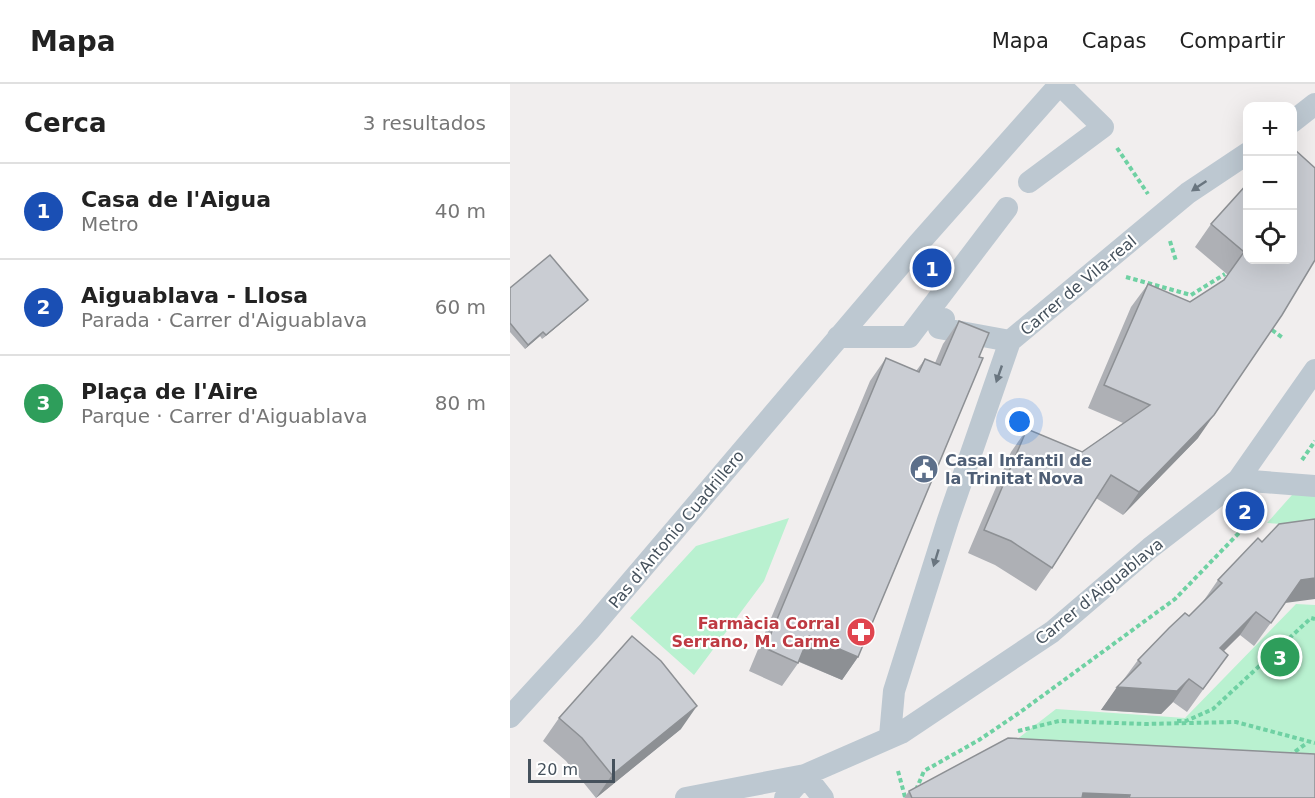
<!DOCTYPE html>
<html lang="es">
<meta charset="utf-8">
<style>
:root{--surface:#fff;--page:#f2f2f2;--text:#222;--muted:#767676;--line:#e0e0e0;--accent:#0e6aea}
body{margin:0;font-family:"DejaVu Sans",sans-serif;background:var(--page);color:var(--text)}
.controls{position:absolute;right:18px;top:18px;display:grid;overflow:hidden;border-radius:12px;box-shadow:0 6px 24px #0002}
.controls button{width:54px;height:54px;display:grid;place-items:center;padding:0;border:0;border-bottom:2px solid var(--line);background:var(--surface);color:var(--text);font:30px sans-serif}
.scale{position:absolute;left:18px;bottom:15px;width:87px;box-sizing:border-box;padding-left:6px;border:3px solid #45515c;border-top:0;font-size:16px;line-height:21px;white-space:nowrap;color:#45515c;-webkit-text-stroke:4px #fff;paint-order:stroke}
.you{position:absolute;left:510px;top:338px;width:21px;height:21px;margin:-15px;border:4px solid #fff;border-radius:50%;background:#1a73e8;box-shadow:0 0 0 9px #1a73e833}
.badge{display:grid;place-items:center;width:39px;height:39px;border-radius:50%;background:var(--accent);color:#fff;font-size:20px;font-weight:700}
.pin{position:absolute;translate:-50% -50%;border:3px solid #fff;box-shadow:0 2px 6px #0006}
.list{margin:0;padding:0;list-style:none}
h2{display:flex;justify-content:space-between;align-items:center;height:78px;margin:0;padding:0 24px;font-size:26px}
h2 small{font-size:20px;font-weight:400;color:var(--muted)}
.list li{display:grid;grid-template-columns:39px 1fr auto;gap:18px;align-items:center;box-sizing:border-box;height:96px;padding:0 24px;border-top:2px solid var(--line)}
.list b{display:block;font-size:22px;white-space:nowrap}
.list p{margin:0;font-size:20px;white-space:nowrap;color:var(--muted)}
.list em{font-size:20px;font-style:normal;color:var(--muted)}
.icon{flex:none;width:33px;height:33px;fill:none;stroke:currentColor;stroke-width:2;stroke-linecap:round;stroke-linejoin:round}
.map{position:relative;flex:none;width:805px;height:714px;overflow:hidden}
header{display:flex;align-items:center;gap:36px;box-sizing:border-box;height:84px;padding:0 30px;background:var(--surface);border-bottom:2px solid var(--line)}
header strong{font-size:28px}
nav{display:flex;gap:33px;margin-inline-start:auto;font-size:21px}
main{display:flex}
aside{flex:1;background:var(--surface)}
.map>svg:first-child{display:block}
.green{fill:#b9f1d0}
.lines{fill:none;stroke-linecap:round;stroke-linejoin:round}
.path{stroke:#6fd1a3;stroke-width:4;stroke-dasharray:4.5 3;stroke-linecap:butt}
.street{stroke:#bdc8d1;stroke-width:22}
.wall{fill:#aeb0b5}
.shaded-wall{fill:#8d9094}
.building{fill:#cacdd3;stroke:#8d9094;stroke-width:1.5}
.oneway{fill:#69757f}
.labels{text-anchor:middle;stroke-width:4.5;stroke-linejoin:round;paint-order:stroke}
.street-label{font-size:16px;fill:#45515c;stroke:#fff}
.service-label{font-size:16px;font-weight:bold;fill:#4e5e75;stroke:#fff;text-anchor:start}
.health-label{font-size:16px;font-weight:bold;fill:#be3a42;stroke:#fff;text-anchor:end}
</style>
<header>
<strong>Mapa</strong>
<nav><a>Mapa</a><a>Capas</a><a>Compartir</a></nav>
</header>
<main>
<aside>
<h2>Cerca<small>3 resultados</small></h2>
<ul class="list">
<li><span class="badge" style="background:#1a4fb4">1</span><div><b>Casa de l'Aigua</b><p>Metro</p></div><em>40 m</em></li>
<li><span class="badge" style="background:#1a4fb4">2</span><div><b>Aiguablava - Llosa</b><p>Parada · Carrer d'Aiguablava</p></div><em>60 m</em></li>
<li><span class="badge" style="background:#2e9e5b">3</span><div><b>Plaça de l'Aire</b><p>Parque · Carrer d'Aiguablava</p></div><em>80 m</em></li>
</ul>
</aside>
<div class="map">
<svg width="805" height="714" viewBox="0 0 805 714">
<rect width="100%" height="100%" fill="#f1eeee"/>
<path class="green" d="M798 393 805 394V442L757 439Z
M279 434 254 497 184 591 120 534 186 462Z
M786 520 805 521V687L488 670 546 625 675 634Z"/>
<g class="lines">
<path class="path" d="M607 64 638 110
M660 157 666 177
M616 193 681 211 715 190
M762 246 773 254
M792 376 805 357
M667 637H676L703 625 801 534 805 535
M508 647 549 637 636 640 726 638 805 659
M779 672 797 659
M388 687 395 713
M406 706 414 687 469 656 509 629 665 515 753 424"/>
<path class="street" d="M782 38 805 20
M519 98 593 43 549 0
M434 235 429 244 500 257
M328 253H399L497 124
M728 396 805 402
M0 633 79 547 409 159 550 0
M380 652 384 607 438 436 500 257 678 109 738 69
M295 691 313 714
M176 714 295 691 391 649 542 548 640 464 728 396 805 286
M275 714 295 691"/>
</g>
<path class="wall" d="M738 99V176L688 354 613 431 586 414 542 484 526 507 485 481 458 469 501 368 517 345 572 368 613 339 578 324 621 223 638 200 680 218 714 196 718 191 685 163 701 140Z
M0 204 78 216 74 220 32 255 30 252 15 265 0 248Z
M449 237 348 573 332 596 289 578 272 602 239 587 360 297 376 274 406 287 415 275 425 279 433 260Z
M708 496 775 519 744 562 730 551 713 567 718 571 677 628 663 618 651 630 591 626 628 576 679 532 692 519Z
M49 634 171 645 86 714 56 677 33 657Z
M399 707 805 714H394Z"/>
<path class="shaded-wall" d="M78 216 74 220 32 255 36 251Z
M33 248 30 252 15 265 18 261Z
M704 331 688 354 613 431 629 408Z
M805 494V515L775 519 744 562 791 496Z
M746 528 730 551 694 587 710 564Z
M299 552 348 573 332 596 283 575Z
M679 595 663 618 651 630 591 626 607 603Z
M187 622 171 645 86 714 102 691Z
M573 709 620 711 618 714H569Z"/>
<path class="building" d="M783 64 805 84V176L772 231 704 331 629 408 601 391 542 484 501 457 474 446 517 345 572 368 640 321 594 301 638 200 680 218 714 196 734 168 701 140 738 99V176H783Z
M40 171 78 216 36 251 33 248 18 261 0 239V204Z
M449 237 479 249 469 273 473 274 348 573 299 552 288 579 255 564 376 274 409 288 415 275 430 281Z
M805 435V494L791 496 761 539 746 528 710 564 718 571 693 605 679 595 667 607 607 603 631 579 628 576 659 544 675 529 679 532 712 499 708 496 748 454 752 458 769 440Z
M122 552 151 577 187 622 102 691 72 654 49 634Z
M498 654 805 670V714H619L620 711 573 709 572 714H402L399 707Z"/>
<defs><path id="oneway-solid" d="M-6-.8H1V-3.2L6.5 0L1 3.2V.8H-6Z" transform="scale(1.5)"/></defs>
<g class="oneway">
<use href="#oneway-solid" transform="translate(689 102) rotate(146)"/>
<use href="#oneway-solid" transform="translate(489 290) rotate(109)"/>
<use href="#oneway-solid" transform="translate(426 474) rotate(107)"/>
</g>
<defs>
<g id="civic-disc" transform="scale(1.5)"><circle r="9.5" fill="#5c6f8a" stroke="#fff"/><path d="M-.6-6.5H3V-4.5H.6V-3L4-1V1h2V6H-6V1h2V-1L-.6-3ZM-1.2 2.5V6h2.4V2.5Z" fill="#fff"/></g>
<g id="pharmacy-disc" transform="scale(1.5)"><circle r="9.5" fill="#e0444e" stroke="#fff"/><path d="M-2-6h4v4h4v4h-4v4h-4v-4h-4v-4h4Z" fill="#fff"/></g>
</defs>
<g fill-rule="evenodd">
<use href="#civic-disc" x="414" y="385"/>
<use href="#pharmacy-disc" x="351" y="548"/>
</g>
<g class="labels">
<g class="street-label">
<text transform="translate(568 201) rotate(-40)" y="6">Carrer de Vila-real</text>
<text transform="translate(166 445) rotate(-50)" y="6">Pas d'Antonio Cuadrillero</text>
<text transform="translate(589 507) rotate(-39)" y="6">Carrer d'Aiguablava</text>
</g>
<g class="service-label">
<text x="435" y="382">Casal Infantil de<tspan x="435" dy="18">la Trinitat Nova</tspan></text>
</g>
<g class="health-label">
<text x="330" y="545">Farmàcia Corral<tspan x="330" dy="18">Serrano, M. Carme</tspan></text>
</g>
</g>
</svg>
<div class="controls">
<button>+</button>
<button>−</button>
<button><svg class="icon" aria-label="locate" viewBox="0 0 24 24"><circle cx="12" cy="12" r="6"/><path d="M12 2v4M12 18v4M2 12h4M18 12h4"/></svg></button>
</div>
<div class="scale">20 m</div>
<div class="you"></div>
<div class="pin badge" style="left:422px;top:184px;background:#1a4fb4">1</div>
<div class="pin badge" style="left:735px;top:427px;background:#1a4fb4">2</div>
<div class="pin badge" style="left:770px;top:573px;background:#2e9e5b">3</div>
</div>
</main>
